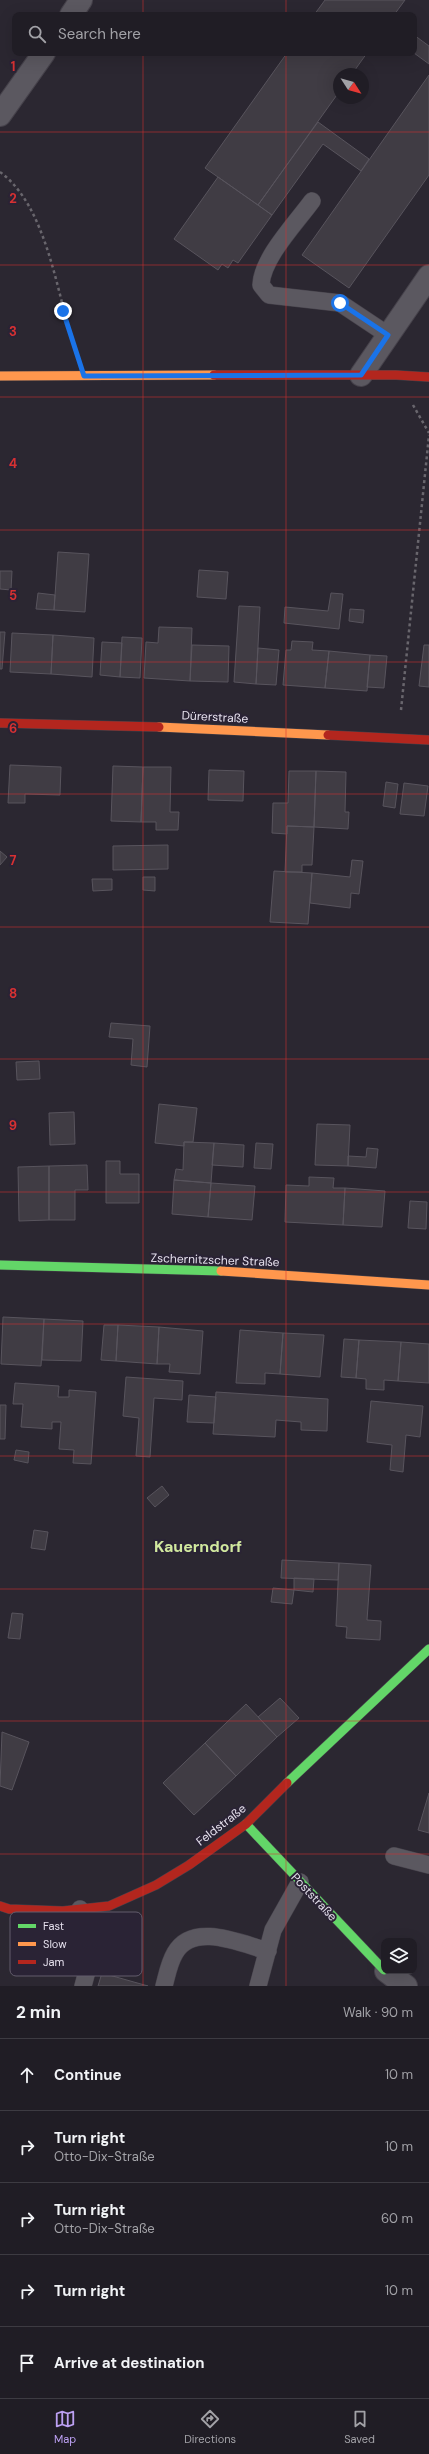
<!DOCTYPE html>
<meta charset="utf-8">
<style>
:root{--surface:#201d25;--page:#2d2a32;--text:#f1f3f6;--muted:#a2a2a7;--line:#3d3b42;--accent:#bca0f2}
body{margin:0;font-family:"DM Sans",sans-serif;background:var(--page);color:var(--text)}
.controls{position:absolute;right:12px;bottom:12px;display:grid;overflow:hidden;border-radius:8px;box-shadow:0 4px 16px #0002}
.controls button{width:36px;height:36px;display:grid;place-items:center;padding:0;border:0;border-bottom:1px solid var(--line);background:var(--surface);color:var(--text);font:20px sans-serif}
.compass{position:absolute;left:333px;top:68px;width:36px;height:36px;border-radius:50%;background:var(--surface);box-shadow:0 4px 16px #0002;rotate:126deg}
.stop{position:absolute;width:12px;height:12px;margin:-9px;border:3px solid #1a73e8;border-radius:50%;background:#fff}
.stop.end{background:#1a73e8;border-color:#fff;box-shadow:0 1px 4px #0008}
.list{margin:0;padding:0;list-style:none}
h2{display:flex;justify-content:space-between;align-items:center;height:52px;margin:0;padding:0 16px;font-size:17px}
h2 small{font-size:13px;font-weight:400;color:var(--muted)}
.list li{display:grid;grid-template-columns:26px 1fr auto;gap:12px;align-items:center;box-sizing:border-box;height:72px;padding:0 16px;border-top:1px solid var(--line)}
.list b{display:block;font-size:15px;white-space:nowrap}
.list p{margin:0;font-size:13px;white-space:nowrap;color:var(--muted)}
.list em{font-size:13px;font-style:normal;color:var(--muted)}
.icon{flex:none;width:22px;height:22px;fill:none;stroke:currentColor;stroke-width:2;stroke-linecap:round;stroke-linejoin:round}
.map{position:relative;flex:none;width:429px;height:1986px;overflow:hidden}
.search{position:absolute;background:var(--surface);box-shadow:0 4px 16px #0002;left:12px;right:12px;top:12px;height:44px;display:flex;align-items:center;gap:10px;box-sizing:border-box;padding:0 14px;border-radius:8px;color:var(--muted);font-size:15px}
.sheet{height:412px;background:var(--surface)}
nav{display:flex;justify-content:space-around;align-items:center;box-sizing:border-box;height:56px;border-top:1px solid var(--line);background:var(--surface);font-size:11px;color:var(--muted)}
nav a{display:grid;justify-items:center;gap:2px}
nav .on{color:var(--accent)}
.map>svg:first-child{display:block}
.building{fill:#403c44;stroke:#58545d}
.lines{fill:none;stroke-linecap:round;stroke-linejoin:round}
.lane-casing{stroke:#46424b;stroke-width:18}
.street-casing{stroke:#46424b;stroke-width:24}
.fast-casing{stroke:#46424b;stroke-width:10}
.slow-casing{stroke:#46424b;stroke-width:10}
.jam-casing{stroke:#46424b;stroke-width:10}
.path{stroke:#69666d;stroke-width:2.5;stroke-dasharray:3 3;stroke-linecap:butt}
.lane{stroke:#5b5860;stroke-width:17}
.street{stroke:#5b5860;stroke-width:22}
.fast{stroke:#63d668;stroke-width:9}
.slow{stroke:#ff974d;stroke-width:9}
.jam{stroke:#b3261e;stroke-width:9}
.route{stroke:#1a73e8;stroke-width:5}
.grid{fill:none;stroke:#d73132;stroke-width:1;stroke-opacity:0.55}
.labels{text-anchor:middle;stroke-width:4;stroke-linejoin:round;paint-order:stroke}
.street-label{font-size:12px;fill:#e5e0ed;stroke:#2a2335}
.district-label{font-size:16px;font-weight:bold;fill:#d1e89e;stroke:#2a2335}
.key{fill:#2a2335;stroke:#625c6c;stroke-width:1}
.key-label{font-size:11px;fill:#e5e0ed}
.grid-label{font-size:13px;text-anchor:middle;font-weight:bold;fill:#d73132;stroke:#2a2335;stroke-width:4;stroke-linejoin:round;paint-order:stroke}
</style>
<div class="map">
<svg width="429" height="1986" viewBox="0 0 429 1986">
<rect width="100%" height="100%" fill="#2b2731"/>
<path class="building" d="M325 0H405L394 15H314Z
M414 35 429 46V64L414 53Z
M287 53H367L352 74H339V92L258 205 205 168Z
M429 75V175L349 288 302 255Z
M318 122 369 159 361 171 323 144 272 215 258 205Z
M218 177 272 215 238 263 233 260 228 268 222 264 218 270 174 239Z
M58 552 89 554 85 612 54 610Z
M199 570 228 572 226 599 197 597Z
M0 571H12L11 590 0 589Z
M38 593 55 595 54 610 36 609Z
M331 593 343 594 339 629 284 623 285 607 328 611Z
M239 606 260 607 256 684 234 682Z
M350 609 364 610 363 623 349 621Z
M159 627 192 628 190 681 144 678 146 642 158 643Z
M0 632H5L2 669H0Z
M12 633 53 635 51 674 10 672Z
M53 635 94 638 92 677 51 674Z
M122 637 142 638 140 678 120 677Z
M292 641 313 642 312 650 329 651 325 688 283 685 286 650H291Z
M102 642 122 643 120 677 100 675Z
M192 645 229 646 228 682 190 681Z
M424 645H429V687L419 686Z
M258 648 279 650 276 685 256 684Z
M329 651 370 655 367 691 325 688Z
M370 655 387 656 384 688 367 687Z
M10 765 61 767 60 795 25 794V803H8Z
M113 766 143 767 141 822 111 821Z
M143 767H171L170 812H179L178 830H156V822H141Z
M209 770 244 771 243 801 208 800Z
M289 771H316L314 827 287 826V834L272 833 273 803H288Z
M316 771 346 772 345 812H349L348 829 314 827Z
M386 782 398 784 395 808 383 806Z
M404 783 428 786 424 816 400 814Z
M287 826 314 827 312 865H302V872H285Z
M168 845V869L113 870V846Z
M0 851 7 857 0 865Z
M352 860 363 861 359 894 351 893 350 908 310 903 312 873 350 877Z
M274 871 312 873 308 924 270 922Z
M143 877H155V891L143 890Z
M92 879H112V890L93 891Z
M111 1023 150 1026 147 1067 131 1065 133 1039 109 1037Z
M39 1061 40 1079 17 1080 16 1062Z
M159 1104 197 1108 193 1142H184V1146L155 1143Z
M74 1112 75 1144 50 1145 49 1113Z
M317 1124 350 1125 348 1166 315 1165Z
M184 1142 214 1143 211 1183 174 1180 176 1169 183 1170Z
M214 1143 244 1145 243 1167 212 1165Z
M256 1143 273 1144 271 1169 254 1168Z
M367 1148 378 1149 376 1168 348 1166V1156L366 1157Z
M106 1161H120V1174H139V1203H106Z
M87 1165 88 1190H75V1220H49V1166Z
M49 1166V1220L19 1221 18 1167Z
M309 1177 334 1178 333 1188H345L343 1225 285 1222 286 1185 309 1186Z
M174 1180 211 1183 208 1217 172 1214Z
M211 1183 255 1186 252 1220 208 1217Z
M345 1188 385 1191 382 1227 343 1225Z
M410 1201 427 1202 426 1229 408 1228Z
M3 1317 44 1319 41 1366 1 1364Z
M44 1319 83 1321 81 1361 42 1360Z
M104 1325H118L116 1361 101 1360Z
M118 1325 159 1327 157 1364 116 1361Z
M159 1327 203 1331 200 1374 169 1372 170 1364H157Z
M240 1330 283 1333 280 1374 265 1373V1384L236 1383Z
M283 1333 324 1335 320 1377 280 1374Z
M344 1339 359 1340 356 1378 341 1377Z
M359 1340 401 1342 398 1381 384 1380V1390L366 1389V1379L356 1378Z
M401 1342 429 1344V1383L398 1381Z
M126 1377 183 1381 182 1400 154 1398 150 1457 136 1456 139 1418 123 1416Z
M15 1383 59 1386 58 1397H69V1390L96 1392 91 1464 73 1463 74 1450 59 1449 61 1422H52V1429L21 1427 23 1404H13Z
M216 1392 328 1399 327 1431 301 1430V1422L276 1420 275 1437 213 1434Z
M189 1395 216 1397 214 1423 187 1422Z
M371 1401 423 1406 420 1437 406 1435 403 1472 390 1470 392 1445 367 1442Z
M0 1405H6L5 1439H0Z
M16 1450 29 1452 28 1463 14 1460Z
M162 1486 169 1495 155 1507 147 1498Z
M34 1530 48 1532 45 1550 31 1548Z
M282 1560 339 1563 338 1580 281 1578Z
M339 1563 371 1565 367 1620 381 1621 380 1640 346 1638 347 1627 336 1626Z
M294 1578 314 1579 313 1592 294 1590Z
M273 1588 294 1590 292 1604 271 1602Z
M12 1613 23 1614 20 1639 8 1638Z
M280 1698 299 1718 277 1737 258 1717Z
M246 1704 277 1737 236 1776 205 1743Z
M2 1732 29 1742 12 1790 0 1786Z
M205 1743 236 1776 194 1815 163 1783Z
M429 1793V1833L418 1830Z
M102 1973 148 1986H98Z"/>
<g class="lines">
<g class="lane-casing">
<path id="lane" d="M312 201C296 223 262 258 261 285L269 295 340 303 388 335
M394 1856 429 1865
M80 1909 92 1953 83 1986
M164 1986C167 1975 169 1963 175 1953 193 1921 242 1944 268 1951
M258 1986 273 1930 300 1882"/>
</g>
<g class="street-casing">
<path id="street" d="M71 15 81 0
M0 115 44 53
M361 375 429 276
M386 1971 406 1986"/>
</g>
<g class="fast-casing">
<path id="fast" d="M0 1265 221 1271
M287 1783 429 1649
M246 1824 384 1970"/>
</g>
<g class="slow-casing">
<path id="slow" d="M0 376 214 375
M159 727 328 735
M221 1271 429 1285"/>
</g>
<g class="jam-casing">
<path id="jam" d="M214 375H396L429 377
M0 723 159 727
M328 735 429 740
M0 1906 9 1909 63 1911 109 1906 156 1885 189 1865 246 1824 287 1783"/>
</g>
<path class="path" d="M0 172C47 206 57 294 74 347
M413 405 429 433
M401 710 429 435"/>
<use href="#lane" class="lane"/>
<use href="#street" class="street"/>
<use href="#fast" class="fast"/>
<use href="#slow" class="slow"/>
<use href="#jam" class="jam"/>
</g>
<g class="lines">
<path class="route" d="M63 311 84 376 361 375 388 335 340 303"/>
</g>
<path class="grid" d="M143 0V15M286 0V15M143 53V1986M286 53V1986M0 132H429M0 265H429M0 397H429M0 530H429M0 662H429M0 794H429M0 927H429M0 1059H429M0 1192H429M0 1324H429M0 1456H429M0 1589H429M0 1721H429M0 1854H429"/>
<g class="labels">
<g class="street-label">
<text transform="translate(215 717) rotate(3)" y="4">Dürerstraße</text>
<text transform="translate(215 1260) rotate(2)" y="4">Zschernitzscher Straße</text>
<text transform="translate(221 1825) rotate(-38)" y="4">Feldstraße</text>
<text transform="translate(314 1897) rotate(47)" y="4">Poststraße</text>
</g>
<g class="district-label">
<text x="198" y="1552">Kauerndorf</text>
</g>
</g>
<rect x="10" y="1912" width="132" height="64" rx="6" class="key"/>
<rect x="18" y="1924" width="18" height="4" fill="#63d668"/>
<rect x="18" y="1942" width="18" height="4" fill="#ff974d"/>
<rect x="18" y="1960" width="18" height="4" fill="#b3261e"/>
<g class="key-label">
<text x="43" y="1930">Fast</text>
<text x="43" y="1948">Slow</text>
<text x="43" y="1966">Jam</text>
</g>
<g class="grid-label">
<text x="13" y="71">1</text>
<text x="13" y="203">2</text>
<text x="13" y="336">3</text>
<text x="13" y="468">4</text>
<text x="13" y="600">5</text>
<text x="13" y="733">6</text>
<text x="13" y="865">7</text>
<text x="13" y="998">8</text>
<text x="13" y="1130">9</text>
</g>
</svg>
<div class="controls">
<button><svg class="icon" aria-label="layers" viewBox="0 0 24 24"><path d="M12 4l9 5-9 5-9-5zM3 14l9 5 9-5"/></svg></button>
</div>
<svg class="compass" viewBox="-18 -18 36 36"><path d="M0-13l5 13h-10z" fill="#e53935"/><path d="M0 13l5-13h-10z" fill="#a2a2a7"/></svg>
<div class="stop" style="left:340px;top:303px"></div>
<div class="stop end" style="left:63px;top:311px"></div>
<div class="search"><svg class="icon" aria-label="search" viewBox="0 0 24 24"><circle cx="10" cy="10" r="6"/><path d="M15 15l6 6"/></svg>Search here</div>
</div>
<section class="sheet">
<h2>2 min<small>Walk · 90 m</small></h2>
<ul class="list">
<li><svg class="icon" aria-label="ahead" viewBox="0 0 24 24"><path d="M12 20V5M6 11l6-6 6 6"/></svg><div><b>Continue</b></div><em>10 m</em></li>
<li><svg class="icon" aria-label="right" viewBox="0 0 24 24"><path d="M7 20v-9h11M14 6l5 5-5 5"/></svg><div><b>Turn right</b><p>Otto-Dix-Straße</p></div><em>10 m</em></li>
<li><svg class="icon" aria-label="right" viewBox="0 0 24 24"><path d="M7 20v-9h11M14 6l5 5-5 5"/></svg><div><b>Turn right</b><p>Otto-Dix-Straße</p></div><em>60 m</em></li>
<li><svg class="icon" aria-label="right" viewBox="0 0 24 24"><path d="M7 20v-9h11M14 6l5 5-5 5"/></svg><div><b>Turn right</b></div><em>10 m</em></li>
<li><svg class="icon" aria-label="arrive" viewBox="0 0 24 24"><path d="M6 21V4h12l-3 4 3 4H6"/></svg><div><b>Arrive at destination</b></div></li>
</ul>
</section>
<nav>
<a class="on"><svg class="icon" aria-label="map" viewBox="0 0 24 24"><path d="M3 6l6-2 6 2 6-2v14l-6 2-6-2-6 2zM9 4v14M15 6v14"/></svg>Map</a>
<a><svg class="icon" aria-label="directions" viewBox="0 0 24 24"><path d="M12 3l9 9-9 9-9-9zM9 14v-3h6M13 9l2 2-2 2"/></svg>Directions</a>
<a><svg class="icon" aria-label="saved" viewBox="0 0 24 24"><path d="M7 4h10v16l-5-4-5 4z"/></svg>Saved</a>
</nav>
